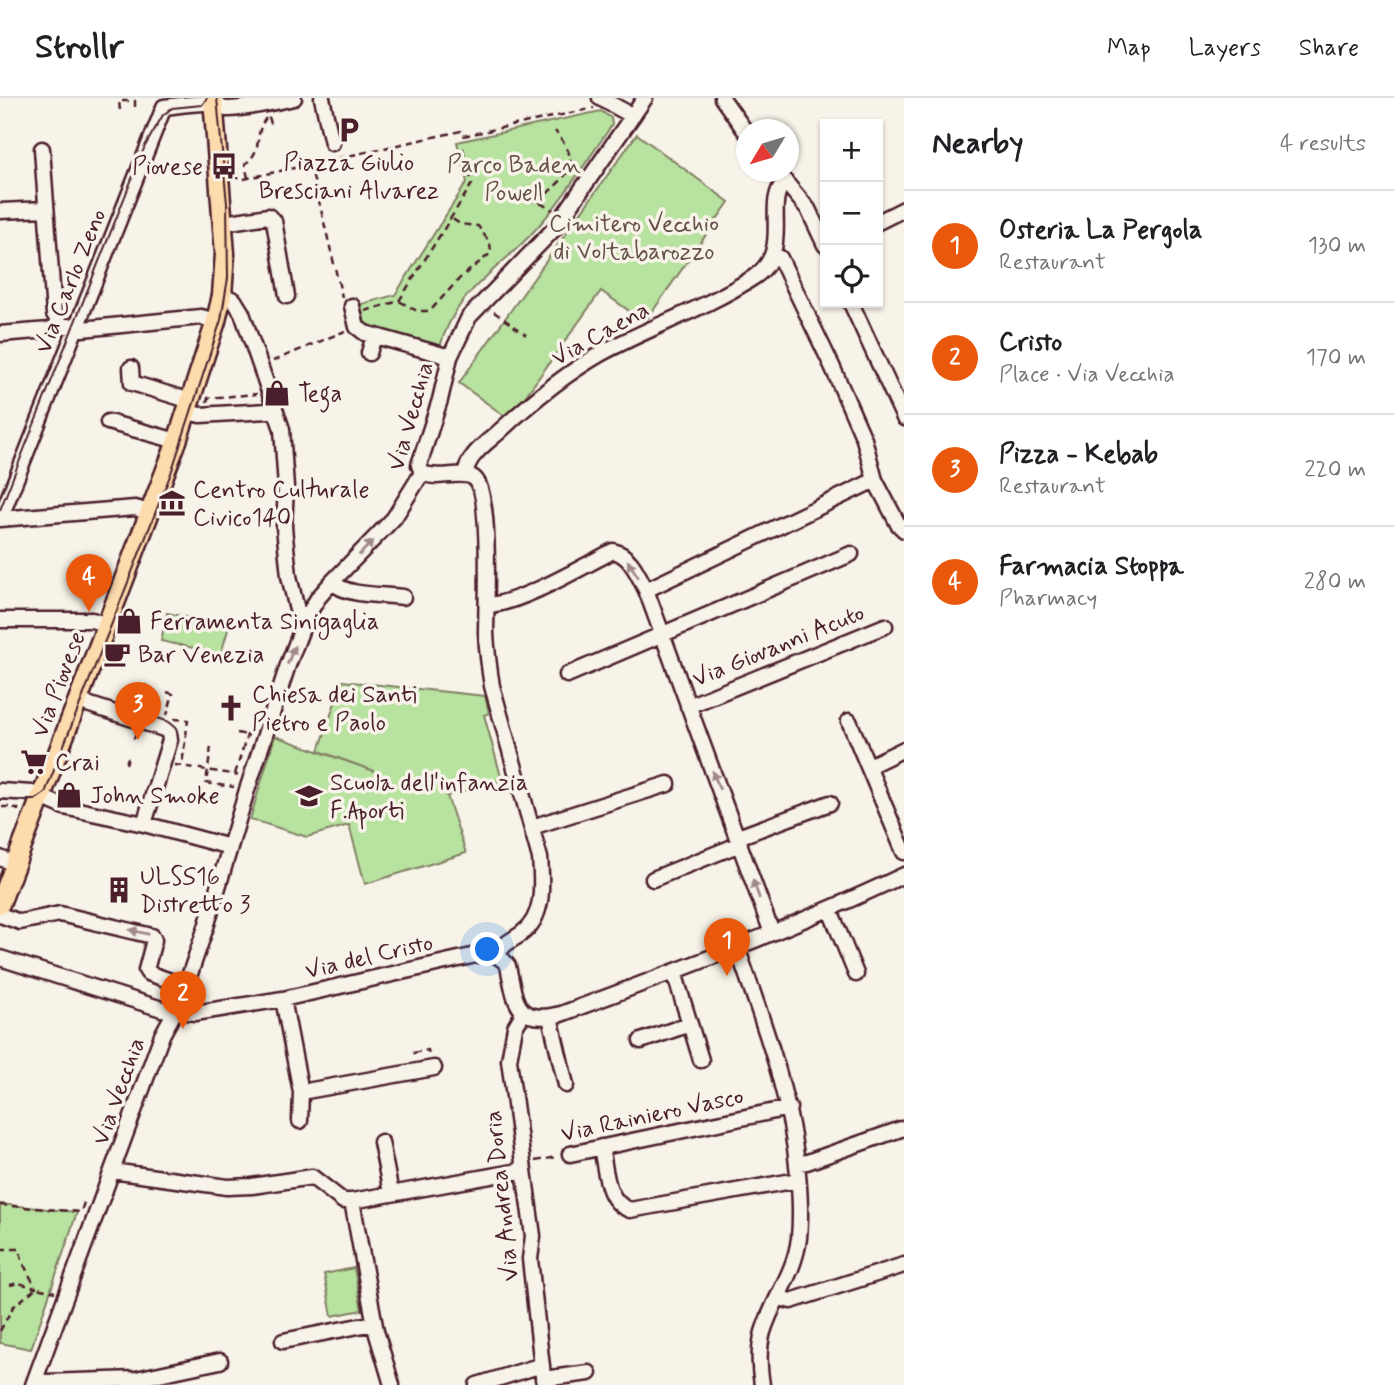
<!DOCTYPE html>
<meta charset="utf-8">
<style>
:root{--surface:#fff;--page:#f2f2f2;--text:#202124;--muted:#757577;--line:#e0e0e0;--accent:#ea580c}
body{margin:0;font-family:Mynerve,sans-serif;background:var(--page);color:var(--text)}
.controls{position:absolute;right:21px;top:21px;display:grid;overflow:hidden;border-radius:0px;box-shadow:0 2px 5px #0004}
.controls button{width:63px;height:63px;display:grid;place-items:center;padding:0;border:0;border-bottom:2px solid var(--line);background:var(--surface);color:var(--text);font:35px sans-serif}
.compass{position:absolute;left:736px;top:21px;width:63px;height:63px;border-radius:50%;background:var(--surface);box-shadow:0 2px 5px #0004;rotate:232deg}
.you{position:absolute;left:488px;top:852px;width:24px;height:24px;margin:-18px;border:5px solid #fff;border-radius:50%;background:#1a73e8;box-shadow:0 0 0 10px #1a73e833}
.badge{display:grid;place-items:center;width:46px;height:46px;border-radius:50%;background:var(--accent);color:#fff;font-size:23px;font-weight:700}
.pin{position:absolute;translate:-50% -58px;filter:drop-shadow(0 2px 4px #0008)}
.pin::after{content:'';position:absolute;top:37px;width:24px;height:21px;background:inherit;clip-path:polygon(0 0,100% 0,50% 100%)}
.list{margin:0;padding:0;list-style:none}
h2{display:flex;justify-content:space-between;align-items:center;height:91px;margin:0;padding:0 28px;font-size:30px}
h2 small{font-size:23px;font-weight:400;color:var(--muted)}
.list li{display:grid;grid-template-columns:46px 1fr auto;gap:21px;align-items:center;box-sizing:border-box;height:112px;padding:0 28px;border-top:2px solid var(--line)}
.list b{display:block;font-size:26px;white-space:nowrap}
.list p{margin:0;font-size:23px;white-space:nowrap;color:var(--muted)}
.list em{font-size:23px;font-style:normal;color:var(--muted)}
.icon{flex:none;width:38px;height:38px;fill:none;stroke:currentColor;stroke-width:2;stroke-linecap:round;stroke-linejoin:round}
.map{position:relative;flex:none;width:904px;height:1287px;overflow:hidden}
header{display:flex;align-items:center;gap:42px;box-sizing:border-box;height:98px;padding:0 35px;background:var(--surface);border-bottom:2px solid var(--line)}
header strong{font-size:33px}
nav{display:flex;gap:38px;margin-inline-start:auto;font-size:24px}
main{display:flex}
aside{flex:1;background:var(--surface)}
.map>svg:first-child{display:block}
.green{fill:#b8e29f;stroke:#818065;stroke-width:2}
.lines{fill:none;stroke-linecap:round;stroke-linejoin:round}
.minor-casing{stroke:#4a1f2b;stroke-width:19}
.major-casing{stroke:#4a1f2b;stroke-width:23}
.path{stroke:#4a1f2b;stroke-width:2.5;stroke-dasharray:7 5;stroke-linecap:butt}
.minor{stroke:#f7f3e8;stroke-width:14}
.major{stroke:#fedbac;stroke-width:18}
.tram{stroke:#4a1f2b;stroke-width:2}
.oneway{fill:#a0898a}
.labels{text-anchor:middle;stroke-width:7;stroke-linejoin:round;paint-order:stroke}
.poi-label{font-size:24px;fill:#4a1f2b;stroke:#f7f3e8;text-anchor:start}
.park-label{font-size:24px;fill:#665048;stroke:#f7f3e8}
.street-label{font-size:24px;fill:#4a1f2b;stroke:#f7f3e8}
</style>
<header>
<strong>Strollr</strong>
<nav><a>Map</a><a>Layers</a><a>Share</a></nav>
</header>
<main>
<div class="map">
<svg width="904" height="1287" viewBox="0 0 904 1287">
<rect width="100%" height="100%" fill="#f7f3e8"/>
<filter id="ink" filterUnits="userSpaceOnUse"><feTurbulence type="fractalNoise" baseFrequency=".0143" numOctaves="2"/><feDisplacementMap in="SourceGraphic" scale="14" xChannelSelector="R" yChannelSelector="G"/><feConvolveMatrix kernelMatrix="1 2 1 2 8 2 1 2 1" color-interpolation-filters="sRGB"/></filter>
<g filter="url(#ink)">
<path class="green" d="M601 13 611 20 612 27C587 62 564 100 535 132 496 176 456 190 439 252L367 232 359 224 358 207 395 197 467 84 457 44Z
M637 36 729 104 645 224 601 193 509 321 459 285Z
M167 515 229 528 221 556 161 543Z
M342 583 485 598 489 615 484 617 502 682 447 698 466 755 365 786 349 727 307 739 250 721 275 638 374 673 319 653Z
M0 1106 77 1114 31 1251 0 1245Z
M354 1170 362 1212 332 1218 324 1176Z"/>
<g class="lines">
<g class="minor-casing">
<path id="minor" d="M322 0 332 45
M600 0 633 18
M722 0 746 34
M42 51 54 216 61 227
M777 74 808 111 825 147
M0 113 46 111
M878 124 904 111
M224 125 268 118 274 123 287 198
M774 156 780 160 832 268 864 341 875 382 898 426 904 432
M222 197 234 202 242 215 282 331 286 389 284 429 289 478 297 512 306 520
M851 205 904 320
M352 208 357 229 365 235 450 259
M0 236 49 232 61 227 82 231 201 219 216 223
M369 255 374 238
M131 270 132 285 191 303
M187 314 200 317 268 313
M108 324 177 343
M422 375C440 383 462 371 474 380 492 393 486 509 486 535 487 553 489 570 492 588L540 760C542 786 545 819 521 836 511 843 502 846 497 858
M422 375 419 367 440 302 450 259 469 219 555 130 645 0
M466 376C466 358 488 344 501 332 532 303 565 276 602 255 652 228 707 210 754 179 794 152 762 106 785 83
M0 421 164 9C175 8 204 3 214 6 220 7 221 12 229 11 251 10 272 5 294 0
M0 421 135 410 149 414
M332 484C348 499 382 496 403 499
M646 492 875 382
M487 507C518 507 584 468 613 453 631 457 638 477 646 492L772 835
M0 522H92L107 527
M567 577 851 456
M78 603 164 631 169 635 170 642 144 726
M688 608 885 528
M849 623 904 754
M869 668 904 651
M0 693 32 695 64 709 144 726 230 749
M532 729 668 686
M738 739 830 705
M0 760 15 766
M653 781 740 746
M830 812 856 876
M0 817 20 824 60 816 152 838 154 842 146 872 148 875 185 888
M737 849C763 925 791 996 798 1076 800 1097 801 1118 799 1140 795 1175 773 1201 763 1234 758 1252 759 1269 762 1287
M0 860 162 911 195 915 283 901 485 855C495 856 502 859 508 868 516 905 515 927 561 916 677 873 792 830 904 777
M674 874 701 962
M283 901 301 994 300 1023
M524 914 515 929 509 962 533 1138 530 1161 544 1287
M550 919 566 987
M641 943 690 926
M301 994 434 970
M381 1044 391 1095
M601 1049C606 1071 605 1104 630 1112L798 1082
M570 1056 789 1010
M797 1065 807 1064 901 1031
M112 1073 227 1089 252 1088 312 1079 343 1103H352L524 1072
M352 1103 376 1233 392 1287
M779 1200 791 1203 904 1167
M283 1243 374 1225
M35 1281 46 1284 136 1281 220 1263
M543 1281 589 1275
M33 1287 162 937 181 902 207 826 247 692 288 567 306 520 318 500 332 484 394 420 422 375
M477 1287 542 1267"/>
</g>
<g class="major-casing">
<path id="major" d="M0 806 177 343 216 223 222 197 225 156 213 0"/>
</g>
<path class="path" d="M120 12 119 3H135V11
M269 19 272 29
M310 66 342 199
M232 79 244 81 461 33 463 38 594 10
M248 80 245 66C264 52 253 37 266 20
M517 98 538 104 553 112
M538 104C566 77 585 69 555 33
M399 203 472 86 462 47
M365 213 399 203 417 213H430L461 179 491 155 490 145 478 128 460 126 451 120
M494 214 526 237
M273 263 345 233
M207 304 208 300 257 296
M145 587 147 588
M167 594 173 596 167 617
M174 621 188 622 182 667
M237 635 247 637
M134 641 136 634
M211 649 206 685 234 689
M126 666 129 656
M175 667 238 677
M235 676 247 637 252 638
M2 709H12L18 712 19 707
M413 955 428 952 429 957
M535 1063 556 1059
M0 1107 81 1114 85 1101
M0 1151H20L22 1163 36 1190 19 1185 10 1187
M0 1233 13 1209 36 1190 55 1194"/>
<use href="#minor" class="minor"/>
<use href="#major" class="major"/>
<path class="tram" d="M0 412 145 48 163 17 172 10 202 7 207 0
M0 702H35L45 695 171 375 221 222 228 180 227 106 217 0"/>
</g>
<defs><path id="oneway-solid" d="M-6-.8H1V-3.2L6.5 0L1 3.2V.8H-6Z" transform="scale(1.75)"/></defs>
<g class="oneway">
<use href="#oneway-solid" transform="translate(366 450) rotate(-46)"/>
<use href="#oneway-solid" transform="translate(633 471) rotate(-123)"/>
<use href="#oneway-solid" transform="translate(291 557) rotate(-69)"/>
<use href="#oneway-solid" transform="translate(716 682) rotate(-111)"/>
<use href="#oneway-solid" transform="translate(756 791) rotate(-110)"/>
<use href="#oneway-solid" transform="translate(139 834) rotate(-167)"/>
</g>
</g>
<defs>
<g id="parking-bare" transform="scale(2.1)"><path d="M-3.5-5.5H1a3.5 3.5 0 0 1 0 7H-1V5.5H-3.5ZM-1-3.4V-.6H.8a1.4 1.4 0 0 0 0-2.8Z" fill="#4a1f2b" stroke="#f7f3e8" stroke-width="2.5" paint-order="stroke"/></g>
<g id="bus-bare" transform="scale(2.1)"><path d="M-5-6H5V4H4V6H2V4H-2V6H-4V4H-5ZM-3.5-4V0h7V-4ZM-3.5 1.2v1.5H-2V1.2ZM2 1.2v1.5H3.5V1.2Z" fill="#4a1f2b" stroke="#f7f3e8" stroke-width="2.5" paint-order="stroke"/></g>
<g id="shop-bare" transform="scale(2.1)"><path d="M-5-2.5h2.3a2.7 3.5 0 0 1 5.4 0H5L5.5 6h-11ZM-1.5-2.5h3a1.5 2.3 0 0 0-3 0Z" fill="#4a1f2b" stroke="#f7f3e8" stroke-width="2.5" paint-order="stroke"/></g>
<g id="museum-bare" transform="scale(2.1)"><path d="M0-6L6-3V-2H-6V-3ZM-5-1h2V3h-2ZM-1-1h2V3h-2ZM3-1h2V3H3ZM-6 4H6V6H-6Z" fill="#4a1f2b" stroke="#f7f3e8" stroke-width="2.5" paint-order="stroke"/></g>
<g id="cafe-bare" transform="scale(2.1)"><path d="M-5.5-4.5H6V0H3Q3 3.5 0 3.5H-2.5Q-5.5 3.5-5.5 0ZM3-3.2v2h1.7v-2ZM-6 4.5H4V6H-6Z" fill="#4a1f2b" stroke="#f7f3e8" stroke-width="2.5" paint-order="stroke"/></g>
<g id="church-bare" transform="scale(2.1)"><path d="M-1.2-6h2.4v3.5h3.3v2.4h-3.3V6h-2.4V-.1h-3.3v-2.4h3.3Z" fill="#4a1f2b" stroke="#f7f3e8" stroke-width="2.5" paint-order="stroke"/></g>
<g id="supermarket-bare" transform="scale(2.1)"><path d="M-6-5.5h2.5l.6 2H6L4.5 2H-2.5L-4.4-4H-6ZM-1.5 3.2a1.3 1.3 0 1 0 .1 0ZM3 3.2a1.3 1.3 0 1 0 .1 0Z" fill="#4a1f2b" stroke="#f7f3e8" stroke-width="2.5" paint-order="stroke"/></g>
<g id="school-bare" transform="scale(2.1)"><path d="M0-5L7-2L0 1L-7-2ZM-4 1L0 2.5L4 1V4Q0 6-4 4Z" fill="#4a1f2b" stroke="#f7f3e8" stroke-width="2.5" paint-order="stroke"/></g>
<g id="building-bare" transform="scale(2.1)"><path d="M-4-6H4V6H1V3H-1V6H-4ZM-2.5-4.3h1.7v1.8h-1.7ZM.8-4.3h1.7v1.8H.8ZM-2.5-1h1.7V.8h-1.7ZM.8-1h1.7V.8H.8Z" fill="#4a1f2b" stroke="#f7f3e8" stroke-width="2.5" paint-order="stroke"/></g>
</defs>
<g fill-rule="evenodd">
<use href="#parking-bare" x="349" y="32"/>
<use href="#bus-bare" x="224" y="68"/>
<use href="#shop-bare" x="277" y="295"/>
<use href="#museum-bare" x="172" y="405"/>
<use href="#shop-bare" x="129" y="523"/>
<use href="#cafe-bare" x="117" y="556"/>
<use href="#church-bare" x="231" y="610"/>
<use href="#supermarket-bare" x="34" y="664"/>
<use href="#shop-bare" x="69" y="697"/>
<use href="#school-bare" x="309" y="698"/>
<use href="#building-bare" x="119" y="792"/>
</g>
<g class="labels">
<g class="poi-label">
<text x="349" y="72" text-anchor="middle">Piazza Giulio<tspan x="349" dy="28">Bresciani Alvarez</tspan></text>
<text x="203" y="76" text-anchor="end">Piovese</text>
<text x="298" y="303">Tega</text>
<text x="193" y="399">Centro Culturale<tspan x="193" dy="28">Civico140</tspan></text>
<text x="150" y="531">Ferramenta Sinigaglia</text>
<text x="138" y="564">Bar Venezia</text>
<text x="252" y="604">Chiesa dei Santi<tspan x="252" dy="28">Pietro e Paolo</tspan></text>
<text x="55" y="672">Crai</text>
<text x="330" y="692">Scuola dell'infanzia<tspan x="330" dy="28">F.Aporti</tspan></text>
<text x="90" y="705">John Smoke</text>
<text x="140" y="786">ULSS16<tspan x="140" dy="28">Distretto 3</tspan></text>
</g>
<g class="park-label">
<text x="514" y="74">Parco Baden<tspan x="514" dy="28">Powell</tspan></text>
<text x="634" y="133">Cimitero Vecchio<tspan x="634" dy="28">di Voltabarozzo</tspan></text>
</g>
<g class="street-label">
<text transform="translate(70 183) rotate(-68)" y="8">Via Carlo Zeno</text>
<text transform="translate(600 235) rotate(-29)" y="8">Via Caena</text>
<text transform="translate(410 318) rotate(-74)" y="8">Via Vecchia</text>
<text transform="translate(778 547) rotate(-22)" y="8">Via Giovanni Acuto</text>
<text transform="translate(58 586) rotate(-69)" y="8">Via Piovese</text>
<text transform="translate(369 858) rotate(-13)" y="8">Via del Cristo</text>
<text transform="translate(118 993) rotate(-70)" y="8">Via Vecchia</text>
<text transform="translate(652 1016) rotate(-12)" y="8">Via Rainiero Vasco</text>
<text transform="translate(501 1098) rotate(-96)" y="8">Via Andrea Doria</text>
</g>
</g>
</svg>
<div class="controls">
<button>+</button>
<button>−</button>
<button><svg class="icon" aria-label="locate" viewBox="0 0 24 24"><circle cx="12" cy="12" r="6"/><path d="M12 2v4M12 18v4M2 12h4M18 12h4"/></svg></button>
</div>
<svg class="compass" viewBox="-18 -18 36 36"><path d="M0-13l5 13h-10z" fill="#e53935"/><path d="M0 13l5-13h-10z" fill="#757577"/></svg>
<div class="you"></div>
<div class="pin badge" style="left:727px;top:878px">1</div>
<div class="pin badge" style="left:183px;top:931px">2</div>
<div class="pin badge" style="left:138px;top:642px">3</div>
<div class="pin badge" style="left:89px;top:514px">4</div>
</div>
<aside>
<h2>Nearby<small>4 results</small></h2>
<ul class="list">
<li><span class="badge">1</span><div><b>Osteria La Pergola</b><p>Restaurant</p></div><em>130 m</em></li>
<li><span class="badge">2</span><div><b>Cristo</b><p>Place · Via Vecchia</p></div><em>170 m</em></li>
<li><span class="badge">3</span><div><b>Pizza - Kebab</b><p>Restaurant</p></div><em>220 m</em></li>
<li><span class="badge">4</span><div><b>Farmacia Stoppa</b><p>Pharmacy</p></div><em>280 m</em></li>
</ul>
</aside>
</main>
